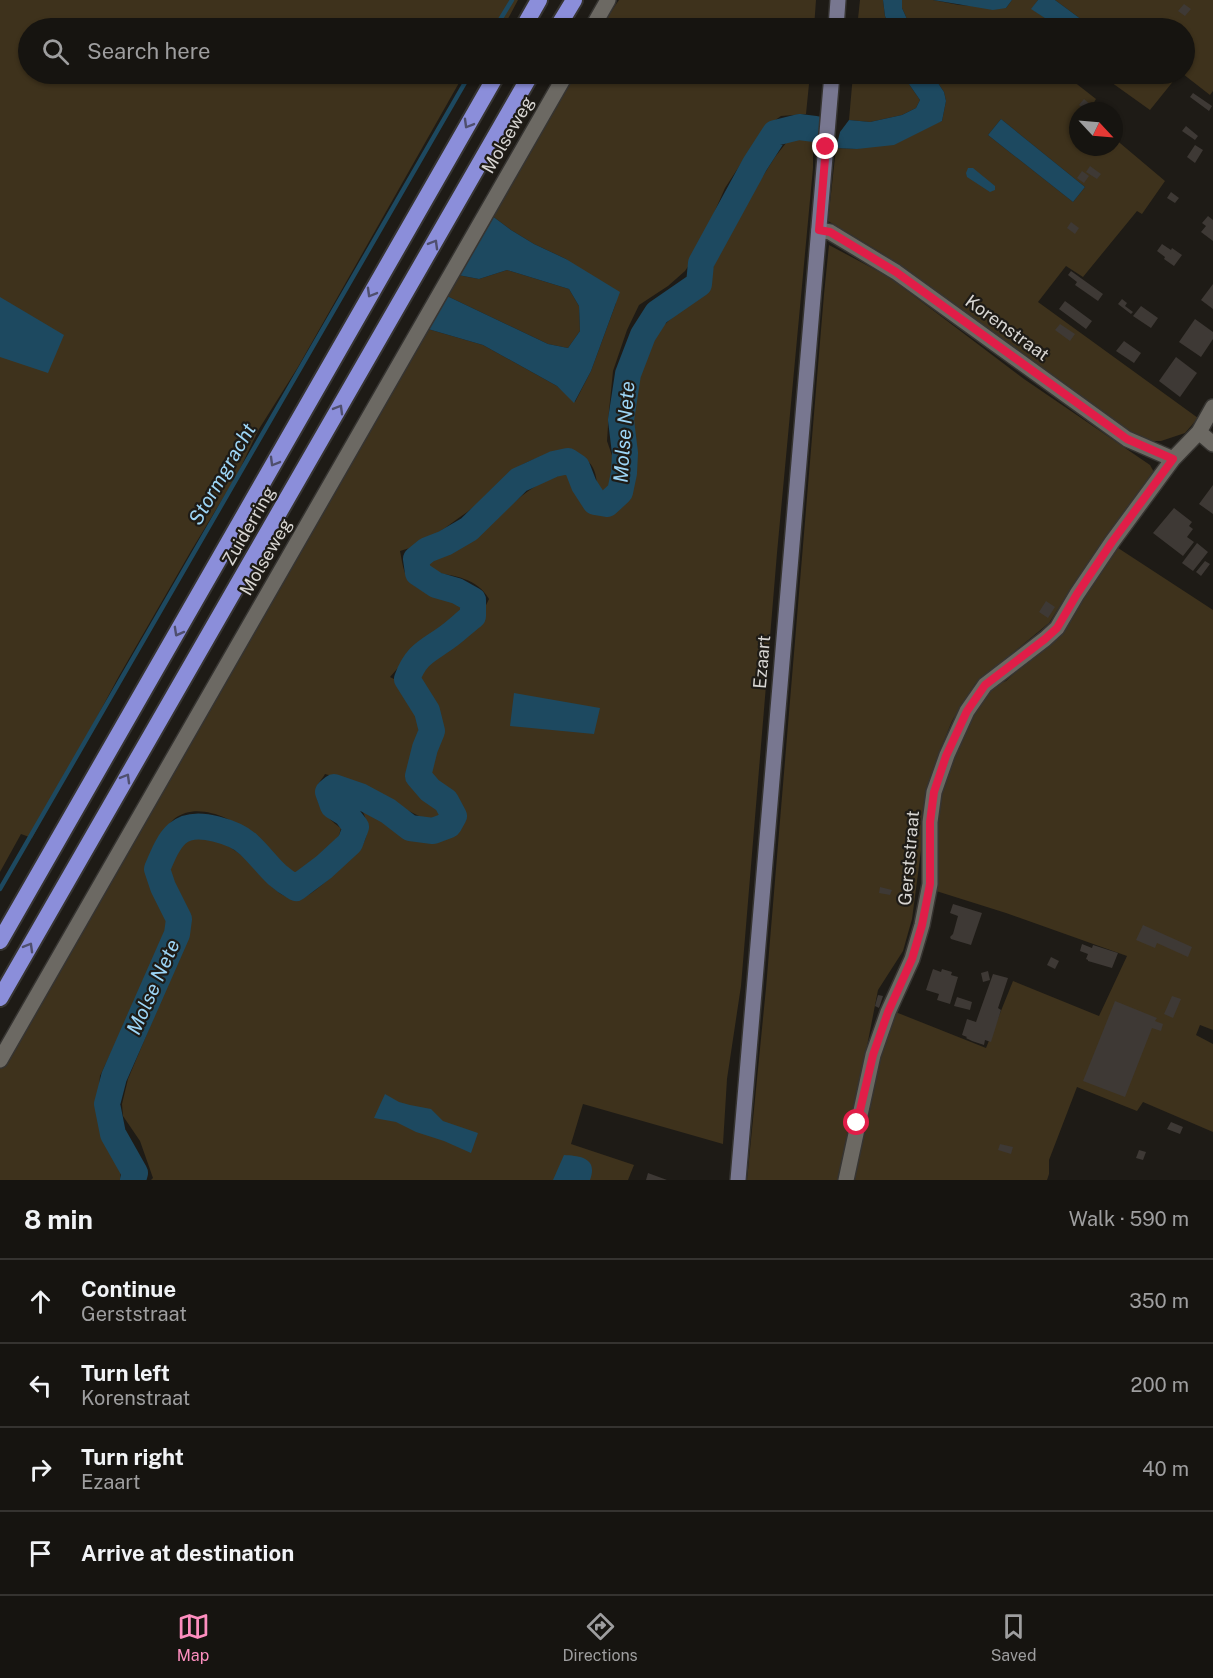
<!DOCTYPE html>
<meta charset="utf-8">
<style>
:root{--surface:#161410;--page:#1f1d19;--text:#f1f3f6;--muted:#9e9e9f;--line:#353330;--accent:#fd8ebf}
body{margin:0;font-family:"Public Sans",sans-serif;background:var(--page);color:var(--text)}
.compass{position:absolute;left:1069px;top:102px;width:54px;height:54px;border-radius:50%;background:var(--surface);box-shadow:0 2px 4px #0004;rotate:116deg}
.stop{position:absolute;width:18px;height:18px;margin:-14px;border:4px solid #e11d48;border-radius:50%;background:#fff}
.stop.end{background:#e11d48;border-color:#fff;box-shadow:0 2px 6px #0008}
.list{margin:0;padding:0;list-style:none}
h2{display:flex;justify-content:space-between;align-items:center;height:78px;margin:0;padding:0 24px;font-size:26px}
h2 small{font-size:20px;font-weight:400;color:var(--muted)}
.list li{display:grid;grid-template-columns:39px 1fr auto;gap:18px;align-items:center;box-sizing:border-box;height:84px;padding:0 24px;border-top:2px solid var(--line)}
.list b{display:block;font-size:22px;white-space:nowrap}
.list p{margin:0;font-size:20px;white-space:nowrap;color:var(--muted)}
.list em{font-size:20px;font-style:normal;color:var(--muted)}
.icon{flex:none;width:33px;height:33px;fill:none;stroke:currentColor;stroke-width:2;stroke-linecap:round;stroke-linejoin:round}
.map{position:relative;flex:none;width:1213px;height:1180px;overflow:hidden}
.search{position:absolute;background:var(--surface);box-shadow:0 2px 4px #0004;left:18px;right:18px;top:18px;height:66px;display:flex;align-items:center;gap:15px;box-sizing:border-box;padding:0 21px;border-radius:33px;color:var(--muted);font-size:22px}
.sheet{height:414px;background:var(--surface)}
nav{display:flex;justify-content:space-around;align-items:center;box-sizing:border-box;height:84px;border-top:2px solid var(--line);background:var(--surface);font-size:16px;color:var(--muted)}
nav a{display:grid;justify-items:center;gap:3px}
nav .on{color:var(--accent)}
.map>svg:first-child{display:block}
.green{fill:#3e321c;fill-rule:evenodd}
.water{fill:#1d4960}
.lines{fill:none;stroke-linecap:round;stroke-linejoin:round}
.stream{stroke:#1d4960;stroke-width:4.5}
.river{stroke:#1d4960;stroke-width:26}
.building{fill:#3e3935}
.minor-casing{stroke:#363431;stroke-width:18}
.secondary-casing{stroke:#363431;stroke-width:18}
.trunk-casing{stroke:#363431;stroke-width:20}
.minor{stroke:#6c6963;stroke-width:15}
.secondary{stroke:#787790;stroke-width:15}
.trunk{stroke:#8b8eda;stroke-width:16}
.oneway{stroke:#4f4f6e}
.route{stroke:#e11d48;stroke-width:8}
.labels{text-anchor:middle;stroke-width:4.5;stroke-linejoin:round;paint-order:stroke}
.street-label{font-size:18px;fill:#d7d5d2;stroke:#1e1b16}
.water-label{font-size:20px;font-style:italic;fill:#9dd5f6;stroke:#1e1b16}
</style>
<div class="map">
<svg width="1213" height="1180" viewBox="0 0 1213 1180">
<rect width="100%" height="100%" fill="#1e1b16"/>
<path class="green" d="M0 0H518L503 28H28V74H464L298 367 259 429 237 475 191 551 119 676 32 838 21 834 0 872Z
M619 0H816L814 28H600Z
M860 0H883L885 16 890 28H857Z
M902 0H933L959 5 1006 8 1012 0H1038L1032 9 1060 28H911L902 8Z
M1055 0H1213V91L1210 95 1183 74H1184V28H1093Z
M572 74H810L806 114 781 116 764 128 725 188 695 256 685 271 668 286 639 305 627 330 613 371 609 411 607 441 614 461 612 482 607 492 604 494 597 487C597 437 539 452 512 471 504 476 499 485 492 491 482 500 471 510 460 517 441 531 422 545 400 551 402 560 403 575 411 583 423 594 445 598 460 603L464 607 457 617 441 629 423 639 390 677 396 680C401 687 417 703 419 710 426 729 401 765 411 784 417 797 434 802 444 810L442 817 432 820 421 817 344 779 325 774C323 778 318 783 317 787 313 804 329 820 341 828L339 836 301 873H294C278 861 266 844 250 832 230 818 197 801 174 819 170 823 166 829 163 833 155 845 145 860 148 875 149 881 154 886 156 892 167 915 169 919 162 944L100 1076 97 1104 99 1124 108 1148 121 1169 120 1180H0V1063L428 329 483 345 557 386 575 402 591 371 616 303 566 259 534 244 511 230 491 215Z
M853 74H902L920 100 916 108 902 115 870 122 849 120Z
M932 74H1064L1096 99 1089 111H1078V147H1114V138L1165 181 1142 214 1137 211 1083 277 1066 266 1038 302 1198 418 1185 433 1161 441H1148L1134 436 880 252 828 221 836 148 857 149 942 121 946 101 944 92ZM1001 119 1085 187 1073 202 988 135Z
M1084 74H1179L1150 110 1101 75 1095 82Z
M802 133 813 135V168L777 553 741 986 727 1079 723 1144 583 1104 571 1144 634 1165 628 1180H151L153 1178 140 1141 123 1116 122 1104 128 1079 183 948 188 913 171 876C169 866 173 858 178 850 188 832 197 829 215 839 226 844 237 851 246 859 259 871 277 899 295 899 298 898 301 898 304 897 316 893 351 859 360 849 369 836 369 826 363 812L369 808 382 813 405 829 416 833 437 837 451 835 458 829 462 814C456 804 447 794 438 785 435 782 430 780 428 776 422 763 438 739 440 726 444 702 423 690 417 671 427 659 439 652 451 643 466 632 482 616 489 599 477 578 455 576 433 572L427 563 428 556 432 553 442 552 462 541 483 525 506 503 508 508C526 491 544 478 569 473L589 505 605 511 615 507 622 502 627 491 634 458 629 441 630 409 640 370 654 334 703 290 717 259 742 209 775 157 790 138Z
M829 245 889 277 1024 379 1150 465 1155 474 1069 592 1049 623 975 684 952 721 941 748 926 813 912 919 903 951 878 990 851 1128 838 1180H747L766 988 824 294Z
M507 270 569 289 579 306 580 331 568 348 548 344 447 296 458 275 479 279Z
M1115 546 1213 610V1030L1200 1025 1196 1035 1213 1044V1132L1143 1102 1137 1111 1077 1087 1049 1160V1174L1047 1180H851L872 1081 893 1011 986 1048 1013 981 1099 1016 1127 956 1006 913 933 890 936 813 941 788 971 715 993 686 1006 681 1061 630Z"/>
<path class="water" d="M883 0H902V8L911 28H890L885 16Z
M933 0H1012L1006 8 993 10Z
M1038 0H1055L1093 28H1060L1031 9Z
M902 74H932L944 92 946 101 942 121 894 145 857 149 836 148 840 132 849 120 870 122 902 115 916 108 920 100Z
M1001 119 1085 187 1073 202 988 135Z
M968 168H973L995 186V190L990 192 967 177 966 173Z
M491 215 511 230 534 244 566 259 620 292 591 371 574 403 557 386 483 345 428 329 447 296 548 344 568 348 580 331 579 306 569 289 507 270 479 279 458 275Z
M0 297 64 335 48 373 0 357Z
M514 693 600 708 594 734 510 726Z
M385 1094 399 1102 410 1105 431 1109 443 1121 478 1133 471 1153 444 1141 416 1132 396 1122 374 1118Z
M564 1155C581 1156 598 1158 590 1180H553Z"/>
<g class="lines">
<path class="stream" d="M495 28 512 0
M0 889 470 74"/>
<path class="river" d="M133 1180 135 1173 113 1134 107 1104 114 1077 177 934 179 919 163 887 157 869C170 838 178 819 216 829 228 832 240 836 249 845 267 862 272 875 296 888L324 867 350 843 356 827 346 814 333 806 328 792 334 787 360 796 388 811 410 828 433 831 449 825 454 816 446 801 430 790 418 776 425 748 432 731 427 711 407 679C417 652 429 651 450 635 458 629 465 622 473 616V600L457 591 436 585 418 573 416 559 427 550 445 543 469 529 519 480 554 464 568 461 577 467 584 485 595 502 607 504 620 492 624 473 625 453 621 420 628 374 643 335 657 313 699 284 701 263 755 164 775 133 799 127 815 129"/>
</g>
<path class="building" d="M1184 4 1191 9 1185 16 1178 11Z
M1193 93 1212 106 1209 111 1190 97Z
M1084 99 1091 105 1087 111 1079 105Z
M1186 126 1198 136 1195 140 1182 131Z
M1195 145 1203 150 1195 163 1187 157Z
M1090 166 1101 174 1097 179 1086 172Z
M1082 171 1089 176 1084 183 1077 178Z
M1171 192 1179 198 1175 203 1167 198Z
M1208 216 1213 220V241L1201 232 1206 226 1202 223Z
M1071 222 1079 228 1075 234 1067 228Z
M1162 244 1171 250 1172 248 1182 255 1174 266 1164 259 1165 257 1157 251Z
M1071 271 1103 294 1098 301 1075 285 1077 282 1068 275Z
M1213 284V309L1201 300Z
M1122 299 1127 303 1125 306 1133 312 1131 314 1118 304Z
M1065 301 1092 321 1086 329 1059 309Z
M1141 306 1158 318 1151 328 1133 316Z
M1195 319 1213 332V339L1201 357 1179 342Z
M1060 324 1075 334 1070 341 1055 330Z
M1124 341 1141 353 1134 363 1116 351Z
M1176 357 1197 373 1180 397 1159 381Z
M1213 485V514L1199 504Z
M1174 508 1192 522 1189 526 1193 529 1187 537 1194 542 1183 556 1153 533Z
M1197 543 1208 552 1193 571 1182 563Z
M1205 561 1210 564 1201 576 1196 572Z
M1046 601 1055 607 1048 618 1039 612Z
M880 887 892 890 890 895 879 893Z
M953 904 982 913 971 945 951 939 950 937 953 934 958 916 950 913Z
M1143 925 1192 947 1188 957 1157 943 1155 948 1136 940Z
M1082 944 1092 948 1093 945 1118 953 1112 968 1088 961V960L1086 959 1088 954 1080 951Z
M1051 957 1059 961 1055 969 1047 965Z
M933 969 941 972 942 969 952 972 951 975 958 977 950 1004 937 1000 939 994 926 990Z
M988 971 990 980 983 982 981 973Z
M993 974 1008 978 998 1008 1001 1010 991 1042 985 1040 984 1045 972 1041 966 1038 967 1037 962 1035 967 1019 976 1022Z
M878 995 883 996 879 1008 875 1006Z
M1172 996 1181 999 1173 1018 1164 1014Z
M957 997 972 1002 970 1010 954 1006Z
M1115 1001 1157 1018 1155 1021 1163 1024 1161 1031 1152 1028 1125 1097 1083 1081Z
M1171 1122 1183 1127 1180 1134 1167 1129Z
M1000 1144 1013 1147 1011 1154 998 1150Z
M1139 1150 1146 1152 1143 1160 1136 1158Z
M648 1173 667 1180H646Z"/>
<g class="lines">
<g class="minor-casing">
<path id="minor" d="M592 28 608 0
M819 230 830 232 896 272 1127 439 1173 459
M1199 432 1213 444
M0 1060 566 74
M846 1180 873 1055 888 1012 912 959 922 925 930 884V822L934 792 947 755 967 711 985 685 1045 639 1057 628 1077 594 1112 542 1173 459 1199 432 1213 407"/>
</g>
<g class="secondary-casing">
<path id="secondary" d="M836 28 838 0
M738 1180 832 74"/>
</g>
<g class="trunk-casing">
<path id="trunk" d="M523 28 539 0
M557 28 574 0
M0 941 497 74
M0 998 531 74"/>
</g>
<use href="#minor" class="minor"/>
<use href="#secondary" class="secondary"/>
<use href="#trunk" class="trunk"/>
</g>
<defs><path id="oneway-chevron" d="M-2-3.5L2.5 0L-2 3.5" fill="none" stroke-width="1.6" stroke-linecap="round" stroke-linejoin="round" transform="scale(1.5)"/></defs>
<g class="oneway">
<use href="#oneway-chevron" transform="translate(468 124) rotate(120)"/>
<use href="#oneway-chevron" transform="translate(434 244) rotate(-60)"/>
<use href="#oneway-chevron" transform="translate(371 293) rotate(120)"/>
<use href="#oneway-chevron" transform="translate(339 409) rotate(-60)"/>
<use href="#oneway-chevron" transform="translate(274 462) rotate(120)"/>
<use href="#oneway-chevron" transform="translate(178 632) rotate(119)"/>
<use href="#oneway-chevron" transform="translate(126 778) rotate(-60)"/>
<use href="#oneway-chevron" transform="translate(29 947) rotate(-60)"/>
</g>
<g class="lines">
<path class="route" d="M826 147 819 230 830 232 896 272 1127 439 1173 459 1112 542 1077 594 1057 628 1045 639 985 685 967 711 946 756 934 792 930 822V884L922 925 912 959 888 1012 873 1055 857 1123"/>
</g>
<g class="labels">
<g class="street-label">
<text transform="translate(508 135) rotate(-60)" y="6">Molseweg</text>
<text transform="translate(1007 328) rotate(36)" y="6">Korenstraat</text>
<text transform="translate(249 526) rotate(-60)" y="6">Zuiderring</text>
<text transform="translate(266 557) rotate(-60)" y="6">Molseweg</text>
<text transform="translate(762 662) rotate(-85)" y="6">Ezaart</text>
<text transform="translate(909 858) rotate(-85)" y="6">Gerststraat</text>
</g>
<g class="water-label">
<text transform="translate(624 432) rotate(-86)" y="7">Molse Nete</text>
<text transform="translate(222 474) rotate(-60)" y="7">Stormgracht</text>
<text transform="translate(153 987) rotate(-66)" y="7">Molse Nete</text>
</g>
</g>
</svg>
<svg class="compass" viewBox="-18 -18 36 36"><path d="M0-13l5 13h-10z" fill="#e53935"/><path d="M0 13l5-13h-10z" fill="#9e9e9f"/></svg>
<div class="stop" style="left:857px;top:1123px"></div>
<div class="stop end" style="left:826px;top:147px"></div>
<div class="search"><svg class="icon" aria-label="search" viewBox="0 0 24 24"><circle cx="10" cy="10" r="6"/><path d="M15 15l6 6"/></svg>Search here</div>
</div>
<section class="sheet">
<h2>8 min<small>Walk · 590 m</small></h2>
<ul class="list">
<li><svg class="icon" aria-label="ahead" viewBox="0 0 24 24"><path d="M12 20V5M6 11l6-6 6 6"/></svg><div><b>Continue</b><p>Gerststraat</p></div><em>350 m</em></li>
<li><svg class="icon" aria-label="left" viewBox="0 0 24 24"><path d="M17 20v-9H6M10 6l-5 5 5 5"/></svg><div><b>Turn left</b><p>Korenstraat</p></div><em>200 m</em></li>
<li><svg class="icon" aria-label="right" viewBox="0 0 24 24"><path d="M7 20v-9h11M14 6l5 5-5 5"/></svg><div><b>Turn right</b><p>Ezaart</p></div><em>40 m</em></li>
<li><svg class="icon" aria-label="arrive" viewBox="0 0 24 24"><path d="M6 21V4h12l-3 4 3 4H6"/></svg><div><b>Arrive at destination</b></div></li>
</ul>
</section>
<nav>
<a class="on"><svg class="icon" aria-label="map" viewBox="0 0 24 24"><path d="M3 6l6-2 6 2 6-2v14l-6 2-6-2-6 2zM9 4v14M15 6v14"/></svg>Map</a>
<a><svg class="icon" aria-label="directions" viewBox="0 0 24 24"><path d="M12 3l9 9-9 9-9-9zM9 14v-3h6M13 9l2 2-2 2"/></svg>Directions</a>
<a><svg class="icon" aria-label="saved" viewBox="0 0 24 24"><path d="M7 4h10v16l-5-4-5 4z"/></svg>Saved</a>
</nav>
